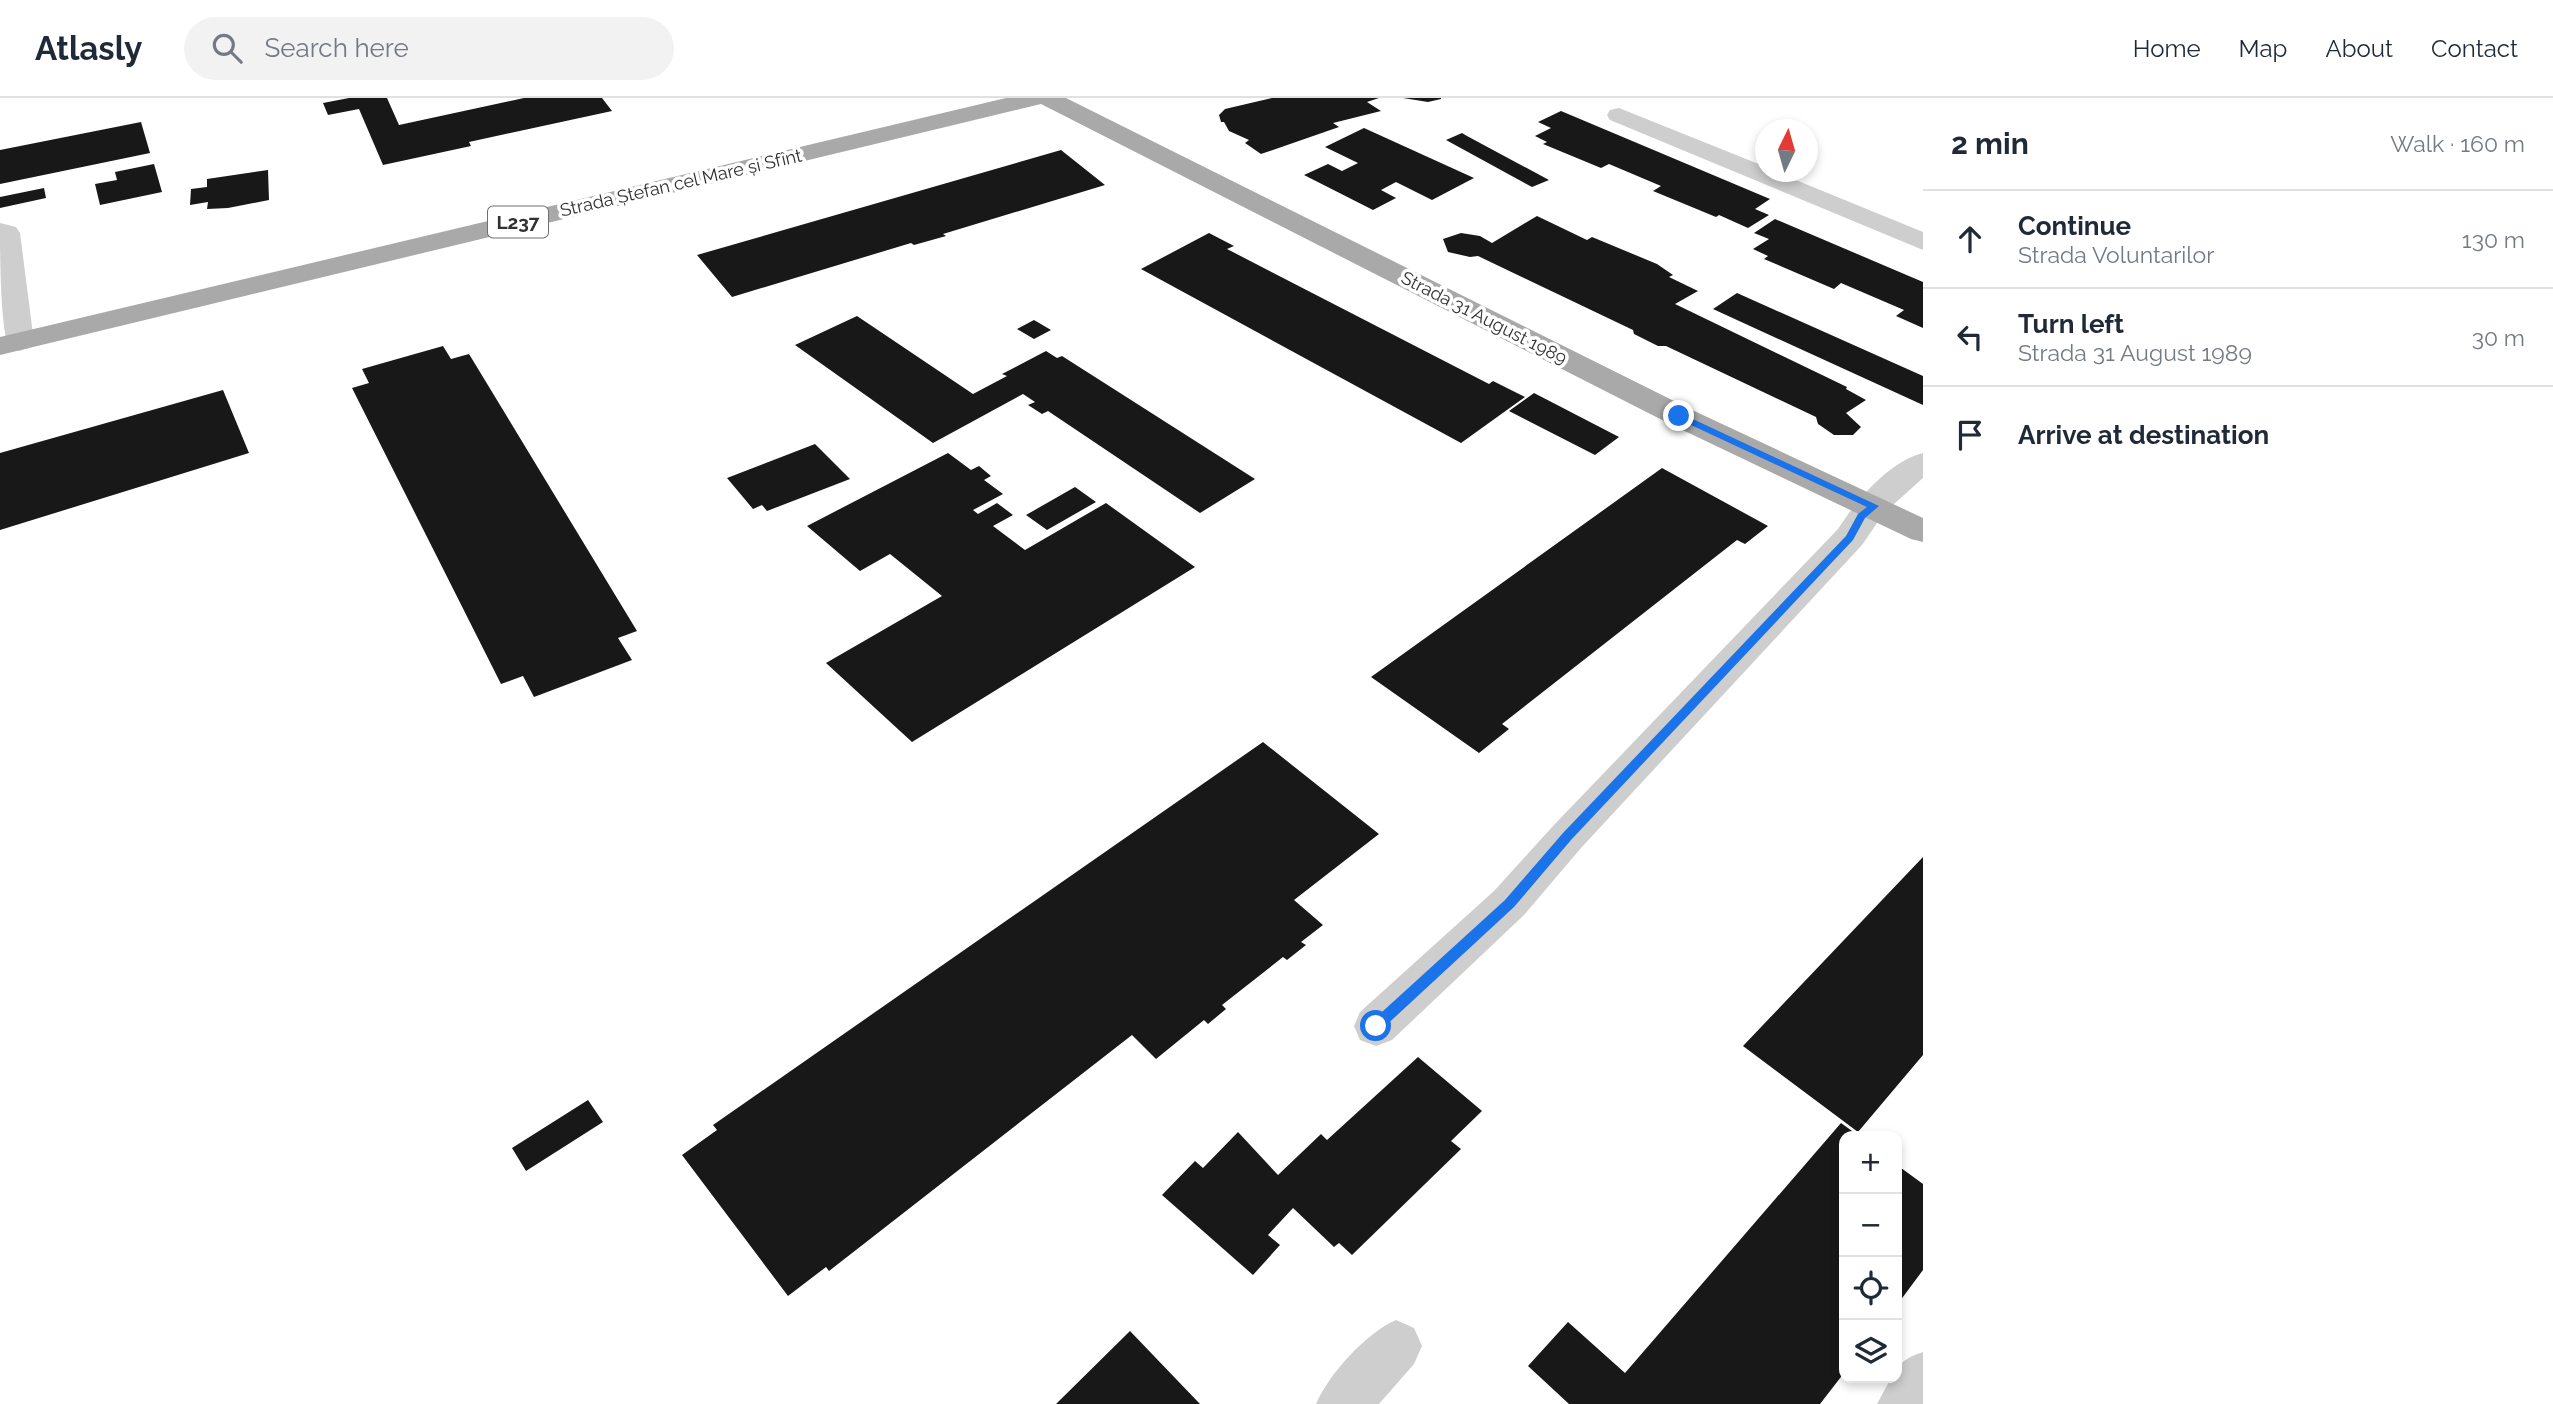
<!DOCTYPE html>
<meta charset="utf-8">
<style>
:root{--surface:#fff;--page:#f2f2f3;--text:#1f2937;--muted:#747a83;--line:#e0e1e3}
body{margin:0;font-family:Raleway,sans-serif;background:var(--page);color:var(--text)}
.controls{position:absolute;right:21px;bottom:21px;display:grid;overflow:hidden;border-radius:14px;box-shadow:0 4px 10px #0003}
.controls button{width:63px;height:63px;display:grid;place-items:center;padding:0;border:0;border-bottom:2px solid var(--line);background:var(--surface);color:var(--text);font:35px sans-serif}
.compass{position:absolute;left:1755px;top:21px;width:63px;height:63px;border-radius:50%;background:var(--surface);box-shadow:0 4px 10px #0003;rotate:5deg}
.stop{position:absolute;width:21px;height:21px;margin:-16px;border:5px solid #1a73e8;border-radius:50%;background:#fff}
.stop.end{background:#1a73e8;border-color:#fff;box-shadow:0 2px 7px #0008}
.list{margin:0;padding:0;list-style:none}
h2{display:flex;justify-content:space-between;align-items:center;height:91px;margin:0;padding:0 28px;font-size:30px}
h2 small{font-size:23px;font-weight:400;color:var(--muted)}
.list li{display:grid;grid-template-columns:46px 1fr auto;gap:21px;align-items:center;box-sizing:border-box;height:98px;padding:0 28px;border-top:2px solid var(--line)}
.list b{display:block;font-size:26px;white-space:nowrap}
.list p{margin:0;font-size:23px;white-space:nowrap;color:var(--muted)}
.list em{font-size:23px;font-style:normal;color:var(--muted)}
.icon{flex:none;width:38px;height:38px;fill:none;stroke:currentColor;stroke-width:2;stroke-linecap:round;stroke-linejoin:round}
.map{position:relative;flex:none;width:1923px;height:1306px;overflow:hidden}
header{display:flex;align-items:center;gap:42px;box-sizing:border-box;height:98px;padding:0 35px;background:var(--surface);border-bottom:2px solid var(--line)}
header strong{font-size:33px}
nav{display:flex;gap:38px;margin-inline-start:auto;font-size:24px}
.search{width:490px;height:63px;background:var(--page);display:flex;align-items:center;gap:18px;box-sizing:border-box;padding:0 24px;border-radius:38px;color:var(--muted);font-size:26px}
main{display:flex}
aside{flex:1;background:var(--surface)}
.map>svg:first-child{display:block}
.building{fill:#181818}
.lines{fill:none;stroke-linecap:round;stroke-linejoin:round}
.minor{fill:#cecece;fill-rule:evenodd}
.major{fill:#a9a9a9;fill-rule:evenodd}
.route{fill:#1a73e8}
.labels{text-anchor:middle;stroke-width:7;stroke-linejoin:round;paint-order:stroke}
.far-street-label{font-size:18px;fill:#313131;stroke:#fff}
.shield{fill:#fff;stroke:#6f6f6f;stroke-width:2}
.shield-label{font-size:19px;font-weight:bold;fill:#313131}
</style>
<header>
<strong>Atlasly</strong>
<div class="search"><svg class="icon" aria-label="search" viewBox="0 0 24 24"><circle cx="10" cy="10" r="6"/><path d="M15 15l6 6"/></svg>Search here</div>
<nav><a>Home</a><a>Map</a><a>About</a><a>Contact</a></nav>
</header>
<main>
<div class="map">
<svg width="1923" height="1306" viewBox="0 0 1923 1306">
<rect width="100%" height="100%" fill="#fff"/>
<path class="building" d="M349 0H387L399 27 524 0H602L612 13 469 44 471 48 383 67 359 11 328 17 323 5Z
M1272 0H1379L1367 4 1381 13 1333 25 1339 29 1261 56 1245 45 1249 42 1229 33 1224 24H1221L1219 17 1225 11Z
M1403 0H1441V1L1428 4Z
M1561 13 1770 101 1755 111 1769 117 1748 130 1719 117 1716 119 1653 93 1661 88 1609 66 1601 70 1543 46 1547 44 1535 38 1551 30 1538 24Z
M141 24 150 55 0 86V52Z
M1364 30 1474 80 1432 102 1396 84 1381 92 1396 100 1373 112 1304 77 1328 66 1342 73 1358 65 1325 49Z
M1462 35 1467 38 1549 82 1532 89 1446 42Z
M1061 52 1105 87 943 136 946 138 914 147 911 145 732 199 697 157Z
M154 66 162 94 100 107 95 86 117 82 115 74Z
M268 72 269 102 228 110 207 111 208 104 190 107 191 91 207 89V81Z
M44 90 46 100 0 110V99Z
M1537 118 1587 142 1592 139 1657 166 1673 177 1669 179 1698 193 1675 206 1847 289 1846 291 1866 302 1846 315 1861 329 1853 337H1834L1818 326 1816 319 1666 248H1658L1634 236 1633 232 1478 158 1470 159 1448 154 1443 141 1461 135 1480 138 1492 145Z
M1775 121 1923 184V230L1896 218 1904 212 1841 185 1834 191 1764 161 1768 158 1753 151 1769 141 1754 135Z
M1209 135 1234 148 1227 151 1489 286 1493 283 1525 299 1461 345 1141 171Z
M1737 195 1923 278V307L1713 211Z
M857 218 973 296 1007 278 1002 276 1046 253 1057 260 1062 258 1255 381 1200 415 1048 313 1042 316 1028 307 1035 304 1023 296 933 345 795 247Z
M1034 222 1051 232 1034 241 1017 231Z
M443 248 451 261 469 256 637 533 618 540 632 562 534 599 523 578 501 586 352 290 369 285 362 271Z
M223 292 249 355 0 432V355Z
M1534 295 1619 339 1595 357 1509 313Z
M815 346 850 381 767 413 762 407 753 411 727 380Z
M948 355 971 372 979 368 991 378 984 382 1003 396 973 412 978 416 997 405 1013 417 993 428 1025 452 1106 405 1195 469 912 644 826 565 942 498 890 456 860 473 807 428Z
M1662 370 1768 428 1745 446 1737 442 1502 626 1509 631 1479 655 1371 579Z
M1075 389 1096 404 1047 432 1026 417Z
M1263 644 1379 736 1294 802 1323 827 1301 844 1306 847 1287 862 1283 859 1222 907 1226 911 1208 926 1204 922 1156 961 1132 937 829 1173 826 1169 788 1198 682 1057 717 1032 713 1027Z
M1923 759V957L1858 1034 1743 948Z
M1418 959 1482 1013 1451 1043 1461 1051 1352 1157 1339 1145 1334 1149 1293 1110 1268 1137 1280 1147 1253 1177 1162 1097 1195 1063 1203 1070 1238 1034 1278 1077 1321 1036 1327 1042Z
M588 1002 603 1024 526 1073 512 1050Z
M1841 1025 1859 1038H1844V1275L1820 1306H1569L1528 1268 1568 1224 1625 1275Z
M1897 1067 1923 1086V1172L1897 1207Z
M1130 1233 1200 1306H1056Z"/>
<g class="lines">
<path class="minor" d="M1619 10 1766 69V74H1776L1923 134V152L1610 22 1607 17 1610 12Z
M0 125 16 129 20 135 34 244 29 250 19 253 9 250C0 230 0 152 0 125Z
M1923 355V380L1884 415 1862 447 1581 750 1524 817 1392 942 1376 948 1360 942 1354 928 1360 914 1494 793 1553 728 1838 431C1857 402 1888 364 1923 355Z
M1396 1222 1414 1230 1422 1248 1414 1266 1379 1306H1316C1329 1276 1366 1235 1396 1222Z
M1923 1254V1306H1877L1891 1280H1897C1897 1263 1909 1259 1923 1254Z"/>
<path class="major" d="M1006 0H1066L1690 311 1923 420V444L1911 441 1668 325 1041 6 0 257V239Z"/>
</g>
<path class="route" d="M1676 316H1682L1879 408 1865 420 1853 442 1571 742 1514 809 1381 932H1371V924L1505 802 1563 735 1846 438 1858 416 1867 409 1676 320Z"/>
<g class="labels">
<g class="far-street-label">
<text transform="translate(681 85) rotate(-13)" y="6">Strada Ștefan cel Mare și Sfînt</text>
<text transform="translate(1484 220) rotate(27)" y="6">Strada 31 August 1989</text>
</g>
<rect class="shield" x="488" y="108.5" width="60" height="31" rx="5"/>
<g class="shield-label">
<text x="518" y="131">L237</text>
</g>
</g>
</svg>
<div class="controls">
<button>+</button>
<button>−</button>
<button><svg class="icon" aria-label="locate" viewBox="0 0 24 24"><circle cx="12" cy="12" r="6"/><path d="M12 2v4M12 18v4M2 12h4M18 12h4"/></svg></button>
<button><svg class="icon" aria-label="layers" viewBox="0 0 24 24"><path d="M12 4l9 5-9 5-9-5zM3 14l9 5 9-5"/></svg></button>
</div>
<svg class="compass" viewBox="-18 -18 36 36"><path d="M0-13l5 13h-10z" fill="#e53935"/><path d="M0 13l5-13h-10z" fill="#747a83"/></svg>
<div class="stop" style="left:1376px;top:928px"></div>
<div class="stop end" style="left:1679px;top:318px"></div>
</div>
<aside>
<h2>2 min<small>Walk · 160 m</small></h2>
<ul class="list">
<li><svg class="icon" aria-label="ahead" viewBox="0 0 24 24"><path d="M12 20V5M6 11l6-6 6 6"/></svg><div><b>Continue</b><p>Strada Voluntarilor</p></div><em>130 m</em></li>
<li><svg class="icon" aria-label="left" viewBox="0 0 24 24"><path d="M17 20v-9H6M10 6l-5 5 5 5"/></svg><div><b>Turn left</b><p>Strada 31 August 1989</p></div><em>30 m</em></li>
<li><svg class="icon" aria-label="arrive" viewBox="0 0 24 24"><path d="M6 21V4h12l-3 4 3 4H6"/></svg><div><b>Arrive at destination</b></div></li>
</ul>
</aside>
</main>
